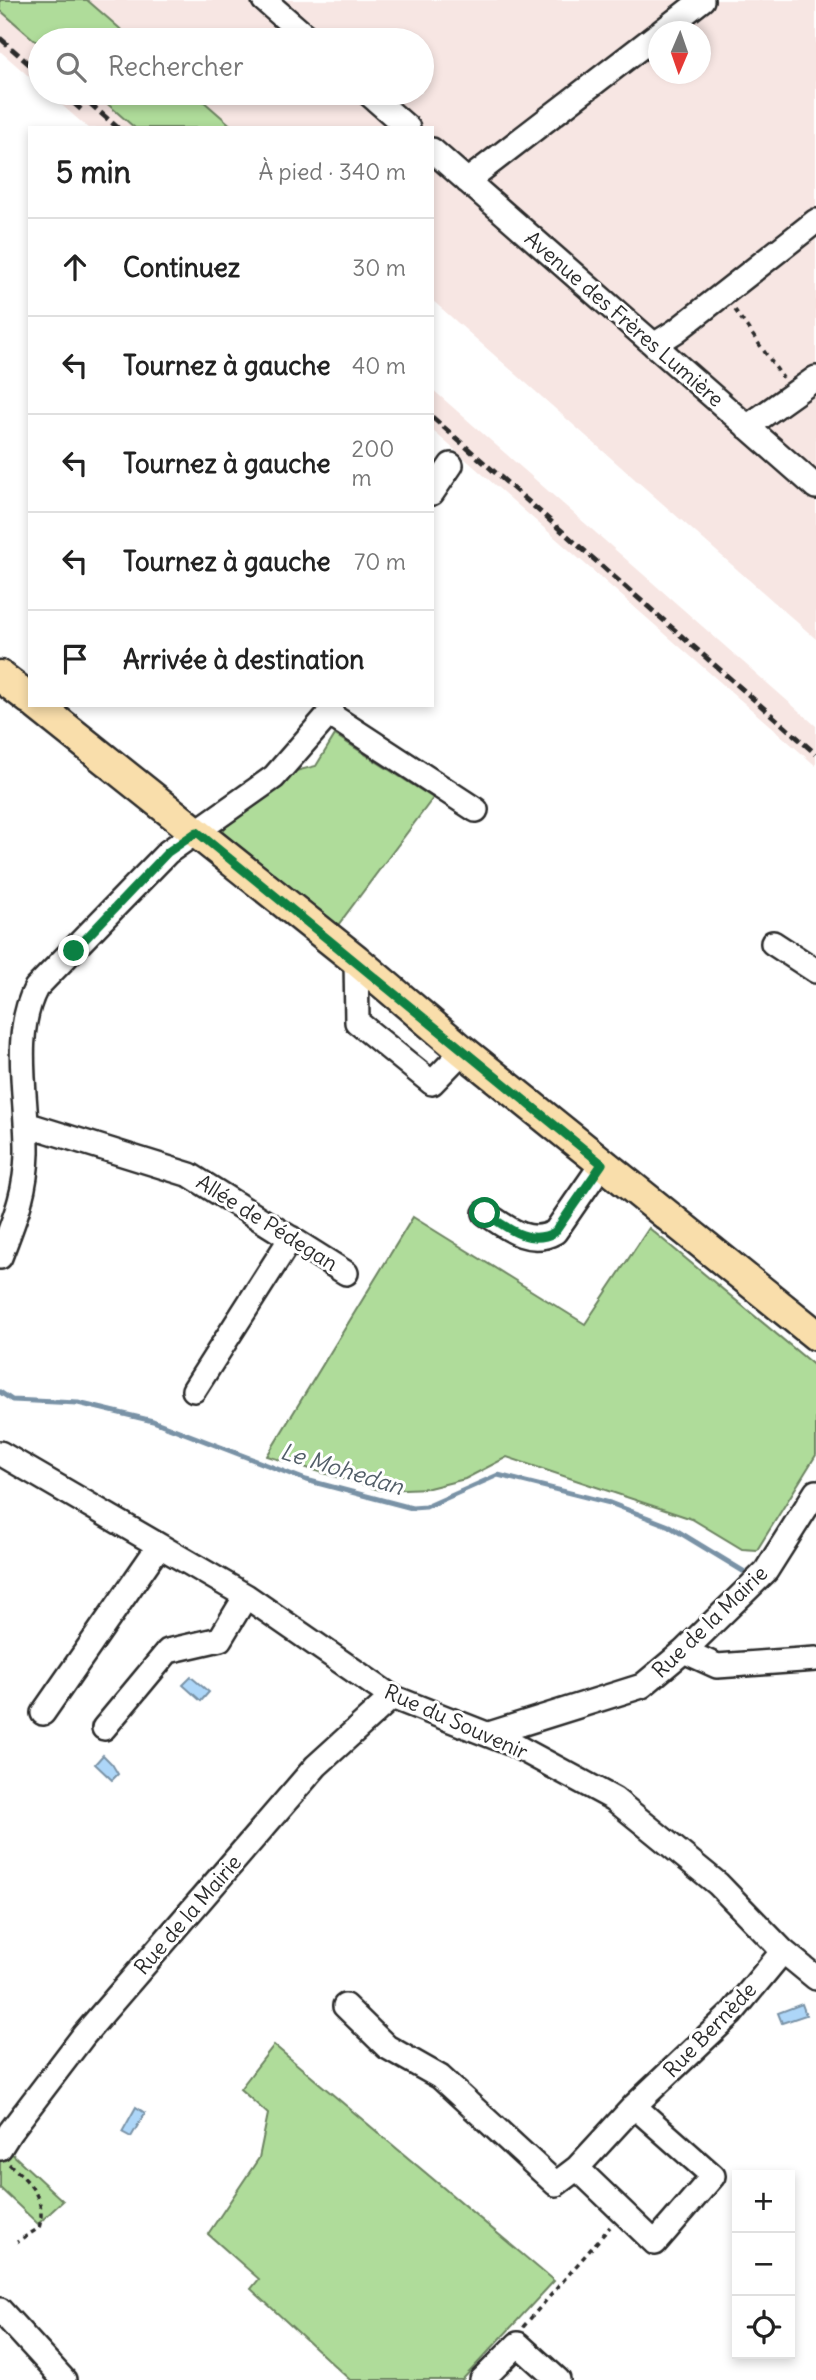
<!DOCTYPE html>
<html lang="fr">
<meta charset="utf-8">
<style>
:root{--surface:#fff;--page:#f2f2f2;--text:#222;--muted:#767676;--line:#e0e0e0}
body{margin:0;font-family:Delius,sans-serif;background:var(--page);color:var(--text)}
.controls{position:absolute;right:21px;bottom:21px;display:grid;overflow:hidden;border-radius:0px;box-shadow:0 4px 10px #0003}
.controls button{width:63px;height:63px;display:grid;place-items:center;padding:0;border:0;border-bottom:2px solid var(--line);background:var(--surface);color:var(--text);font:35px sans-serif}
.compass{position:absolute;left:648px;top:21px;width:63px;height:63px;border-radius:50%;background:var(--surface);box-shadow:0 4px 10px #0003;rotate:182deg}
.stop{position:absolute;width:21px;height:21px;margin:-16px;border:5px solid #0b8043;border-radius:50%;background:#fff}
.stop.end{background:#0b8043;border-color:#fff;box-shadow:0 2px 7px #0008}
.list{margin:0;padding:0;list-style:none}
h2{display:flex;justify-content:space-between;align-items:center;height:91px;margin:0;padding:0 28px;font-size:30px}
h2 small{font-size:23px;font-weight:400;color:var(--muted)}
.list li{display:grid;grid-template-columns:46px 1fr auto;gap:21px;align-items:center;box-sizing:border-box;height:98px;padding:0 28px;border-top:2px solid var(--line)}
.list b{display:block;font-size:26px;white-space:nowrap}
.list em{font-size:23px;font-style:normal;color:var(--muted)}
.icon{flex:none;width:38px;height:38px;fill:none;stroke:currentColor;stroke-width:2;stroke-linecap:round;stroke-linejoin:round}
.map{position:relative;flex:none;width:816px;height:2380px;overflow:hidden}
.search{position:absolute;background:var(--surface);box-shadow:0 4px 10px #0003;left:28px;top:28px;width:406px;height:77px;display:flex;align-items:center;gap:18px;box-sizing:border-box;padding:0 24px;border-radius:38px;color:var(--muted);font-size:26px}
.panel{position:absolute;background:var(--surface);box-shadow:0 4px 10px #0003;left:28px;top:126px;width:406px;height:581px;border-radius:0px}
.map>svg:first-child{display:block}
.built{fill:#f7e6e3;fill-rule:evenodd}
.green{fill:#afdc9a;stroke:#6d8462;stroke-width:2}
.water{fill:#add6f8;stroke:#7992a6;stroke-width:2}
.lines{fill:none;stroke-linecap:round;stroke-linejoin:round}
.stream{stroke:#7992a6;stroke-width:5}
.minor-casing{stroke:#2b2b2b;stroke-width:28}
.major-casing{stroke:#2b2b2b;stroke-width:35}
.path{stroke:#2b2b2b;stroke-width:3.5;stroke-dasharray:5 5;stroke-linecap:butt}
.minor{stroke:#fff;stroke-width:23}
.major{stroke:#f9deab;stroke-width:30}
.rail{stroke:#2b2b2b;stroke-width:5;stroke-dasharray:10 5;stroke-linecap:butt}
.route{stroke:#0b8043;stroke-width:9}
.labels{text-anchor:middle;stroke-width:6;stroke-linejoin:round;paint-order:stroke}
.street-label{font-size:21px;fill:#2b2b2b;stroke:#fff}
.water-label{font-size:23px;font-style:italic;fill:#525e68;stroke:#fff}
</style>
<div class="map">
<svg width="816" height="2380" viewBox="0 0 816 2380">
<rect width="100%" height="100%" fill="#fff"/>
<filter id="ink" filterUnits="userSpaceOnUse"><feTurbulence type="fractalNoise" baseFrequency=".0143" numOctaves="2"/><feDisplacementMap in="SourceGraphic" scale="14" xChannelSelector="R" yChannelSelector="G"/><feConvolveMatrix kernelMatrix="1 2 1 2 8 2 1 2 1" color-interpolation-filters="sRGB"/></filter>
<g filter="url(#ink)">
<path class="built" d="M87 0H816V639L432 300V128H234L194 93H422V40H133ZM658 32H700V74H658Z
M0 10 40 45V86L0 51Z
M48 93H95L135 128H88Z
M432 389 816 726V766L432 430Z"/>
<path class="green" d="M0 0H87L133 40H40V45L0 10Z
M95 93H194L234 128H135Z
M335 735 433 798 338 925 222 832 235 814 288 773 316 766Z
M413 1217 585 1324 649 1228 816 1367V1455L757 1550 742 1549 692 1519 507 1457 465 1479 429 1488 380 1490 267 1456Z
M274 2045 554 2281 462 2380H350L251 2289 259 2279 208 2234 259 2158 268 2114 240 2089Z
M8 2150 63 2201 38 2224 0 2188V2161Z"/>
<path class="water" d="M191 1677 209 1692 201 1701 183 1685Z
M103 1755 112 1764 118 1774 112 1780 95 1764Z
M802 2004 806 2015 782 2023 778 2013Z
M136 2107 145 2113 131 2137 122 2132Z"/>
<g class="lines">
<path class="stream" d="M0 1392 12 1400 78 1403 153 1421 306 1480 412 1508 426 1507 498 1475 610 1503 669 1526 743 1571"/>
<g class="minor-casing">
<path id="minor" d="M264 0 310 40
M661 32 702 0
M368 93 408 128
M432 150 816 487
M467 181 658 34
M654 345 676 331 816 221
M747 427 816 378
M432 493 451 465
M329 714 476 810
M773 943 816 971
M356 960 357 1022 432 1083 463 1051
M26 1124 190 1175 346 1273
M485 1213C506 1227 529 1247 555 1232L602 1164
M0 1257C14 1220 26 1194 27 1153 28 1101 11 1035 36 988L168 852 274 777 329 714 331 705
M194 1390 291 1238
M0 1453 246 1596 392 1697 512 1744 614 1799 718 1884 783 1951 816 1978
M684 1651 717 1666 816 1659
M43 1713 159 1546
M104 1728 168 1651 220 1639 246 1596
M489 1734 642 1686 684 1651 766 1571 816 1492
M345 2006 387 2047 440 2077 556 2184 577 2168
M634 2106 713 2176 655 2243 577 2168 634 2106 731 2014 783 1951
M0 2148 10 2132 84 2035 316 1766 392 1697
M0 2310 64 2380
M482 2380 518 2344 558 2380"/>
</g>
<g class="major-casing">
<path id="major" d="M0 676 30 699
M37 705 356 960 463 1051 816 1335"/>
</g>
<path class="path" d="M735 310 783 378
M9 2164C30 2182 47 2199 39 2228L17 2242
M523 2327 610 2227"/>
<use href="#minor" class="minor"/>
<use href="#major" class="major"/>
<path class="rail" d="M0 38 40 74
M62 93 84 112
M78 93 118 128
M432 417 816 754"/>
</g>
</g>
<g class="lines" filter="url(#ink)">
<path class="route" d="M74 951 168 852 197 832 602 1164 555 1232C529 1247 506 1227 485 1213"/>
</g>
<g class="labels">
<g class="street-label">
<text transform="translate(624 319) rotate(41)" y="7">Avenue des Frères Lumière</text>
<text transform="translate(267 1223) rotate(32)" y="7">Allée de Pédegan</text>
<text transform="translate(710 1622) rotate(-44)" y="7">Rue de la Mairie</text>
<text transform="translate(456 1722) rotate(24)" y="7">Rue du Souvenir</text>
<text transform="translate(188 1915) rotate(-49)" y="7">Rue de la Mairie</text>
<text transform="translate(710 2030) rotate(-46)" y="7">Rue Bernède</text>
</g>
<g class="water-label">
<text transform="translate(342 1469) rotate(17)" y="8">Le Mohedan</text>
</g>
</g>
</svg>
<div class="controls">
<button>+</button>
<button>−</button>
<button><svg class="icon" aria-label="locate" viewBox="0 0 24 24"><circle cx="12" cy="12" r="6"/><path d="M12 2v4M12 18v4M2 12h4M18 12h4"/></svg></button>
</div>
<svg class="compass" viewBox="-18 -18 36 36"><path d="M0-13l5 13h-10z" fill="#e53935"/><path d="M0 13l5-13h-10z" fill="#767676"/></svg>
<div class="stop" style="left:485px;top:1213px"></div>
<div class="stop end" style="left:74px;top:951px"></div>
<div class="search"><svg class="icon" aria-label="search" viewBox="0 0 24 24"><circle cx="10" cy="10" r="6"/><path d="M15 15l6 6"/></svg>Rechercher</div>
<section class="panel">
<h2>5 min<small>À pied · 340 m</small></h2>
<ul class="list">
<li><svg class="icon" aria-label="ahead" viewBox="0 0 24 24"><path d="M12 20V5M6 11l6-6 6 6"/></svg><div><b>Continuez</b></div><em>30 m</em></li>
<li><svg class="icon" aria-label="left" viewBox="0 0 24 24"><path d="M17 20v-9H6M10 6l-5 5 5 5"/></svg><div><b>Tournez à gauche</b></div><em>40 m</em></li>
<li><svg class="icon" aria-label="left" viewBox="0 0 24 24"><path d="M17 20v-9H6M10 6l-5 5 5 5"/></svg><div><b>Tournez à gauche</b></div><em>200 m</em></li>
<li><svg class="icon" aria-label="left" viewBox="0 0 24 24"><path d="M17 20v-9H6M10 6l-5 5 5 5"/></svg><div><b>Tournez à gauche</b></div><em>70 m</em></li>
<li><svg class="icon" aria-label="arrive" viewBox="0 0 24 24"><path d="M6 21V4h12l-3 4 3 4H6"/></svg><div><b>Arrivée à destination</b></div></li>
</ul>
</section>
</div>
